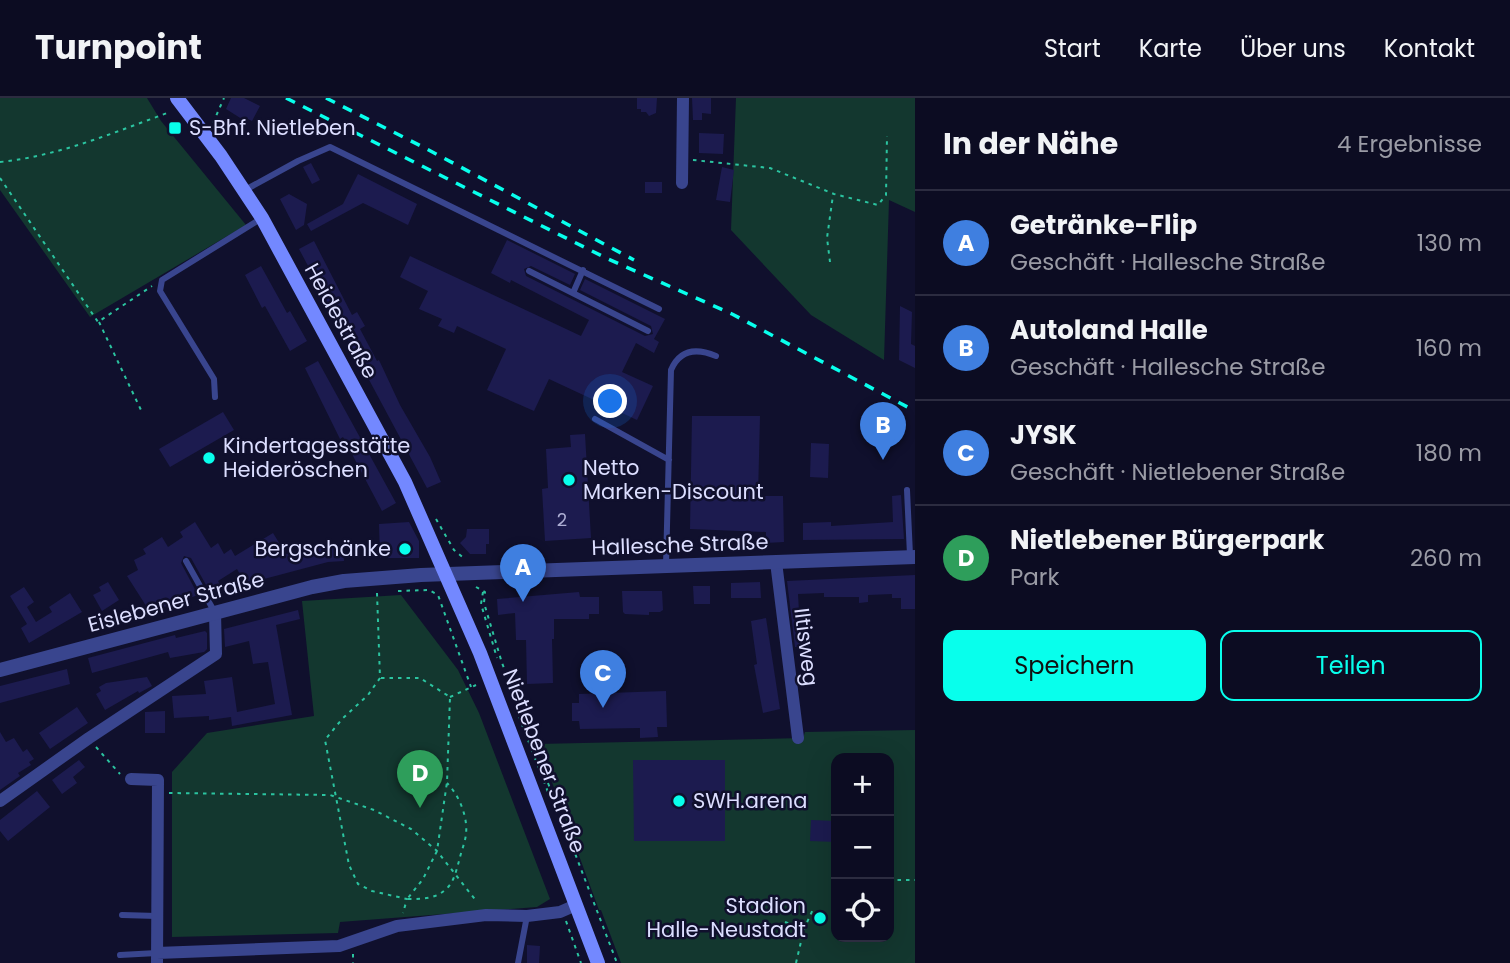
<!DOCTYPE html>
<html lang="de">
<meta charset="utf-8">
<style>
:root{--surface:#0c0c22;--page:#1a1a2f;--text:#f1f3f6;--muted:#9a9ba5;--line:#2c2c40;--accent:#08ffec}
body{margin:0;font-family:Poppins,sans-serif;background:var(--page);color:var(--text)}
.controls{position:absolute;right:21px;bottom:21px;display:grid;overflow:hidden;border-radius:14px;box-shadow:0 7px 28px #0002}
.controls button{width:63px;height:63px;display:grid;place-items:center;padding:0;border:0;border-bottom:2px solid var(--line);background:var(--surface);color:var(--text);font:35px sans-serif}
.you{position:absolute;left:611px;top:304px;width:24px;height:24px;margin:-18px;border:5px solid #fff;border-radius:50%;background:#1a73e8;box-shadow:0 0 0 10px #1a73e833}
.badge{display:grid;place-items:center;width:46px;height:46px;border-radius:50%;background:var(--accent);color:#fff;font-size:23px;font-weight:700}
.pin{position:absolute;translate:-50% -58px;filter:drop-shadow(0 2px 4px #0008)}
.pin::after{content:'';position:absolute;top:37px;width:24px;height:21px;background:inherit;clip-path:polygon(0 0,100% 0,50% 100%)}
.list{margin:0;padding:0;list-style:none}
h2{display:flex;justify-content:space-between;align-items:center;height:91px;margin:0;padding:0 28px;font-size:30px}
h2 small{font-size:23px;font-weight:400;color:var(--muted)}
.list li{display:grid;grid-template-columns:46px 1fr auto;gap:21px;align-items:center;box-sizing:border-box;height:105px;padding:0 28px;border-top:2px solid var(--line)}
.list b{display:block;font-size:26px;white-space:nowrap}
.list p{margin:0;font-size:23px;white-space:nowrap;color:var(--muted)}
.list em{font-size:23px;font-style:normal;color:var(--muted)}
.actions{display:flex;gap:14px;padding:21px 28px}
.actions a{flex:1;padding:16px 0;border:2px solid var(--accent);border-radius:14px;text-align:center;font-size:24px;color:var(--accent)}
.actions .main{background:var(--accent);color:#111}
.icon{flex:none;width:38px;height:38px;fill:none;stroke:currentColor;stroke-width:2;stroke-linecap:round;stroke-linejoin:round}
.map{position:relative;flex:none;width:915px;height:865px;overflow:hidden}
header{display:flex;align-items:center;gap:42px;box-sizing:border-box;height:98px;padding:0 35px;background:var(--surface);border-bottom:2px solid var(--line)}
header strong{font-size:33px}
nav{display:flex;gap:38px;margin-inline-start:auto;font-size:24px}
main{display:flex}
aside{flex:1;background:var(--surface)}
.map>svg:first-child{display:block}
.green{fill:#13372f;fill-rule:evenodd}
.building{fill:#1c1b4f}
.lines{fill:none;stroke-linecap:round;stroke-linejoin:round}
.path{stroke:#2bc4a0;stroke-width:2;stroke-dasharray:3.5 5;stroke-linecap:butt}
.service{stroke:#39458e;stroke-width:6}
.minor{stroke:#39458e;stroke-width:12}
.tertiary{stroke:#39458e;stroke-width:14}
.secondary{stroke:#7388ff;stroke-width:14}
.rail{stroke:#08ffec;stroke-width:3.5;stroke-dasharray:10 9;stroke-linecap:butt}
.poi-dot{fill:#08ffec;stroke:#10102d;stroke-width:2.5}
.labels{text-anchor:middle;stroke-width:5;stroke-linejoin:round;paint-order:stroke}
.number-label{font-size:18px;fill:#acadd3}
.poi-label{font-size:21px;fill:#dcdeff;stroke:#10102d;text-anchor:start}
.street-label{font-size:21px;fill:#dcdeff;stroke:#10102d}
</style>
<header>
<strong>Turnpoint</strong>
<nav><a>Start</a><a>Karte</a><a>Über uns</a><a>Kontakt</a></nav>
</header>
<main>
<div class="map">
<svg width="915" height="865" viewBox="0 0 915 865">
<rect width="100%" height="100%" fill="#10102d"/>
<path class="green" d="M0 0H147L161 23 246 127 90 219 0 92Z
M736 0H915V114L889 102 884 262 811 217 731 132Z
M401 497 458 572 479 615 550 801 537 809 340 824 338 835 172 839V674L207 635 314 618 302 503Z
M915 632V865H621L601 812H599L538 646 803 640 805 634ZM836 660H889V839H836Z"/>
<path class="building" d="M231 0H244L260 8 252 23 246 20 245 23 226 11Z
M637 0H657L656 15 649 18 646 14H641V11H637Z
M692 0H711V16L702 15V22H693Z
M699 35 724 36 723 56 699 55Z
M311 65 320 82 312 86 303 69Z
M722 69 734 72 730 104 716 102Z
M358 76 417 106 408 127 363 105 311 133 307 126 343 106Z
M645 84H662V95H645Z
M289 96 307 106 304 127 296 132 280 101Z
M507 142 575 176 570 187 531 168 524 171 526 178 645 238 653 236 651 228 580 192 585 181 665 221 654 241 659 244 654 255 636 245 622 274 653 288 637 322 549 281 534 313 487 292 506 251 457 228 454 235 438 228 442 221 419 211 428 193 400 179 410 158 581 238 589 222 511 182 510 185 491 175Z
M314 143 352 217 357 214 365 228 360 231 377 263 379 262 400 307 430 359 441 384 427 390 299 151Z
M261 168 287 215 290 213 307 243 290 253 265 208 262 210 245 177Z
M900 208 912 214 911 246 915 248V270L899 262Z
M318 263 396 405 382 413 343 339 340 341 305 270Z
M223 314 234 332 170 369 159 351Z
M692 318H760L758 398H783L784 444 766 445V434L690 431Z
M585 336 591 440 545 443 542 391 548 390 546 351 571 349 570 337Z
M811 345 829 346 828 380 810 379Z
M901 397 904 441 803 442V425L831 424V428L893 424 892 398Z
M195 424 211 450 218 445 224 456 231 451 235 458 273 435 286 456 317 449 343 447 344 463 328 464 264 481 262 477 246 487 237 471 218 483 221 489 210 494 191 460 184 458 181 465 198 497 150 514 127 478 138 472 134 462 146 456 143 451 162 439 168 449 183 439 180 434Z
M409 424 419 443V460H380L379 426Z
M467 431H489V446H486V456H470L460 445 466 439Z
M915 477V511H901V500H892V496L868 497V504L859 505V499H824V495L798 496 801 549H795L787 483Z
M108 484 119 502 102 513 93 497 101 493 99 489Z
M760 484 761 500H731V485Z
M693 488H710V506H694Z
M24 489 34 504 27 509 36 524 52 514 49 509 70 495 82 514 29 545 21 530 27 526 10 498Z
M622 493H662L663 512 660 514H649V517L625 516 623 514Z
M579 494 580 499H599V516H589V521H554V541H552L553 585 527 586 526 542H516L515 515 498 517 497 501Z
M298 512 300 521 276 527 292 617 232 628 231 619 209 622V618L174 620 172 598 206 596 204 583 232 579 237 614 275 606 268 564 253 566 249 543 225 549 224 531Z
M766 520 780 611 763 615 754 567 757 566 751 523Z
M205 533 207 535V551L204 554 170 560 168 554 92 575 88 560 175 537 176 540Z
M67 571 70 586 0 605V588Z
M147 579 152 588 139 595 138 593 105 612 96 596 101 593 99 589 106 585Z
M666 593 667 629H657L658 639 640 640V630L580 631 579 623H572V605H579V596Z
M77 609 88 625 50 651 39 635Z
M165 613V635H145V614Z
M0 634 6 644 14 640 23 654 27 651 34 661 29 664 31 667 18 675 20 678 0 692Z
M79 662 85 669 73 679 77 685 62 696 52 682Z
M633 662H725V743H634Z
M37 693 50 709 8 743 0 733V722Z
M811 722 836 723V744L810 743Z
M527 847 540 848 539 865H527Z"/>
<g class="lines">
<path class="path" d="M213 25 224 0
M693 62 770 70 834 96 878 107 886 97 887 38
M0 64C59 58 115 34 170 14
M0 80 98 224 152 188
M830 164 827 140 833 97
M99 224 141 312
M436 421 454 452 465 461
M476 489 485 494 484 505 502 565 617 865
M398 493 429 492 438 497 471 589
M483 494 481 506 497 560
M377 495 380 580 368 597 342 621 325 642 349 767 358 786 372 793 407 801 403 815
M381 580H420L450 599 447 684 437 753 423 781 408 800
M450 599 476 587
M516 611 548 694
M96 649 120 676
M169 695 330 697 374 712 411 731 437 753 477 804
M889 782H915
M408 801C421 801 435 801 445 792 454 785 456 773 459 763 461 754 465 745 466 736 468 719 459 697 447 685
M566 823 581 865
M785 824 804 831
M353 856V865
M796 865 804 831 814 809"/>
<path class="service" d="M245 92 298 63 330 49 659 211
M529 173 648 233
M573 195 583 172
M215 299 214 281 160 193 162 182 262 120
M595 321 669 362
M907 392 910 457
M186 463 214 513
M666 467 671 272C680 251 697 250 716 258
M122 817 157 818
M120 857 157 855
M518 865 527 818"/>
<path class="minor" d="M682 85 683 0
M776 464 798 640
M131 681 158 682 157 865
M0 703 89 640 216 556 215 515
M157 855 339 848 397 828 486 817 527 818 560 814 576 807"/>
<path class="tertiary" d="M0 572 312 489 344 483 421 477 915 459"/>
<path class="secondary" d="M177 0 221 58 262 120 405 384 480 555 598 865"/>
<path class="rail" d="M286 0 606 160 732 216 915 313
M326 0 425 50 634 162"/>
</g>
<g class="poi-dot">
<rect x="168" y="23" width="14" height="14" rx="3.5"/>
<circle cx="209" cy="360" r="7"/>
<circle cx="569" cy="382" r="7"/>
<circle cx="405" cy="451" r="7"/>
<circle cx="679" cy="703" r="7"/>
<circle cx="820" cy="820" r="7"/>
</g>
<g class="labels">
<g class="number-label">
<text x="562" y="428">2</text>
</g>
<g class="poi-label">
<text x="189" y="37">S-Bhf. Nietleben</text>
<text x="223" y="355">Kindertagesstätte<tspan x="223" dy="24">Heideröschen</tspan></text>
<text x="583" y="377">Netto<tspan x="583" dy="24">Marken-Discount</tspan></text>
<text x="391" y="458" text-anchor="end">Bergschänke</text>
<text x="693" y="710">SWH.arena</text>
<text x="806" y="815" text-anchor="end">Stadion<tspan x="806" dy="24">Halle-Neustadt</tspan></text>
</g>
<g class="street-label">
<text transform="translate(341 223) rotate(61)" y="7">Heidestraße</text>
<text transform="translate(680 447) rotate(-2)" y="7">Hallesche Straße</text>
<text transform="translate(176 504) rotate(-15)" y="7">Eislebener Straße</text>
<text transform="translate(806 549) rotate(83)" y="7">Iltisweg</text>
<text transform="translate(544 663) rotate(69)" y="7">Nietlebener Straße</text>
</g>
</g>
</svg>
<div class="controls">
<button>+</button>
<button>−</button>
<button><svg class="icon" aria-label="locate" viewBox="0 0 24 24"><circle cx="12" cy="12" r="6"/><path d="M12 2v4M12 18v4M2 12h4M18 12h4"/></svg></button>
</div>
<div class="you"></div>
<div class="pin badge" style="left:523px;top:504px;background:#3f7fe0">A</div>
<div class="pin badge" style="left:883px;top:362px;background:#3f7fe0">B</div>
<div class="pin badge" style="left:603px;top:610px;background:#3f7fe0">C</div>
<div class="pin badge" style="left:420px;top:710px;background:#2e9e5b">D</div>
</div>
<aside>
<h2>In der Nähe<small>4 Ergebnisse</small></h2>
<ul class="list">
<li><span class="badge" style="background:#3f7fe0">A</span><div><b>Getränke-Flip</b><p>Geschäft · Hallesche Straße</p></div><em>130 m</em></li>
<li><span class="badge" style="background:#3f7fe0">B</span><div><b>Autoland Halle</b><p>Geschäft · Hallesche Straße</p></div><em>160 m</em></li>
<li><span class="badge" style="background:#3f7fe0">C</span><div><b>JYSK</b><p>Geschäft · Nietlebener Straße</p></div><em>180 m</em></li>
<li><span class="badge" style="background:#2e9e5b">D</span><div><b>Nietlebener Bürgerpark</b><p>Park</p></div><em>260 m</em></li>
</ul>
<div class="actions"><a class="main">Speichern</a><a>Teilen</a></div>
</aside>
</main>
